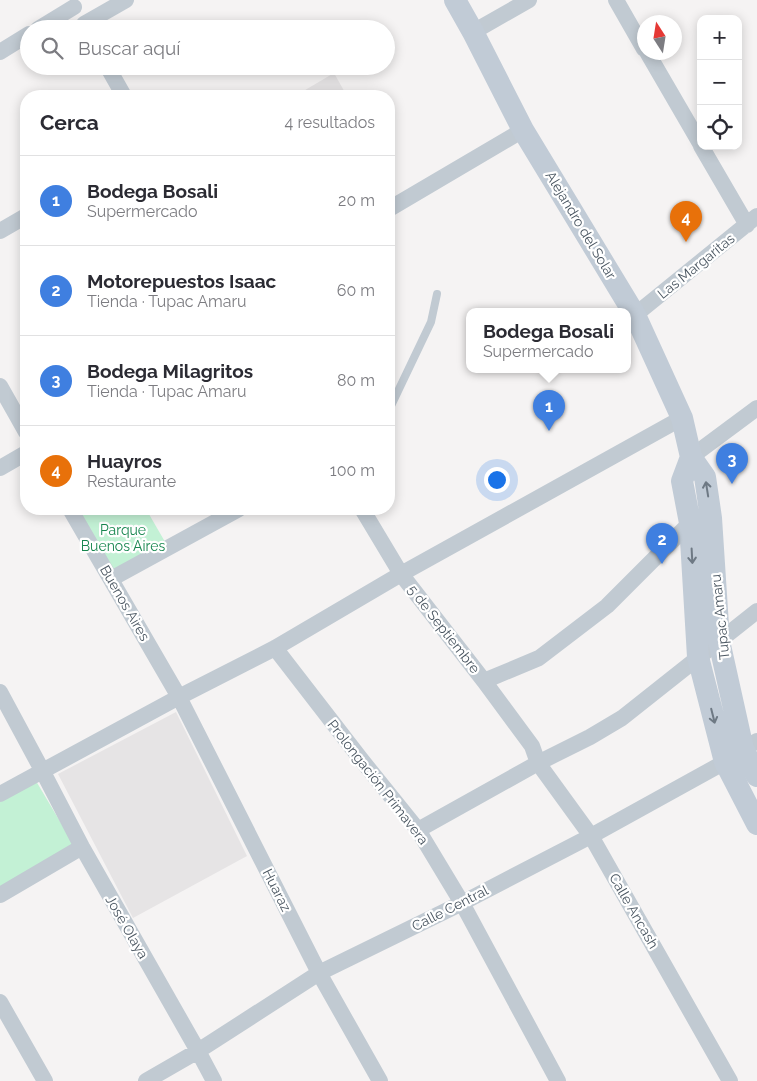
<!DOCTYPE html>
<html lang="es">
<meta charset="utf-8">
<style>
:root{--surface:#fff;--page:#f7f7f7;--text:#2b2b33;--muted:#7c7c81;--line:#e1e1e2;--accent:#1a73e8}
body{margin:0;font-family:Raleway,sans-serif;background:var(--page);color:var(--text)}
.controls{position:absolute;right:15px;top:15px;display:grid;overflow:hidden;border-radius:10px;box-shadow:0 2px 12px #0003}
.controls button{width:45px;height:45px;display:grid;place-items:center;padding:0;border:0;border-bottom:1px solid var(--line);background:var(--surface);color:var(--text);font:25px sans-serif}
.compass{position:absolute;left:637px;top:15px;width:45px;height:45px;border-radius:50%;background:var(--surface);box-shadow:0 2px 12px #0003;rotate:348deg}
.you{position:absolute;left:496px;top:479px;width:18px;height:18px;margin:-12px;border:4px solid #fff;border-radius:50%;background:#1a73e8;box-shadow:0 0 0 8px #1a73e833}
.badge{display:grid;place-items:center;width:32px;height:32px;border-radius:50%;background:var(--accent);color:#fff;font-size:16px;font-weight:700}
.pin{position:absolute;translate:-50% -41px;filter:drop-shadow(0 1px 2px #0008)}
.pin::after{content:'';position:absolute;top:26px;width:18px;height:15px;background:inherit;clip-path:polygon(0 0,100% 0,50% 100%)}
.popup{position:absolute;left:466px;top:308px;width:165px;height:65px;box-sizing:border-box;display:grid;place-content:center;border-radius:10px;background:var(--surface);filter:drop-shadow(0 1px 4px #0005);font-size:16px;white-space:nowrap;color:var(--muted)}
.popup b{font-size:19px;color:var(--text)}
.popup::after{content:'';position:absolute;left:50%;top:100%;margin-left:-10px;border:10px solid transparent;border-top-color:var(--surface)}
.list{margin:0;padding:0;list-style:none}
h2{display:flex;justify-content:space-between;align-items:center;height:65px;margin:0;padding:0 20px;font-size:21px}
h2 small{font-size:16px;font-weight:400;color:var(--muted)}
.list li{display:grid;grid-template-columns:32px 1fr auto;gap:15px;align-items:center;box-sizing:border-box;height:90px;padding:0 20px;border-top:1px solid var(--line)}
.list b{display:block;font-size:19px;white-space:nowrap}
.list p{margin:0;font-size:16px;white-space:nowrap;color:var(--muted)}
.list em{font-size:16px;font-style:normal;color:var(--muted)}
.icon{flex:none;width:28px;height:28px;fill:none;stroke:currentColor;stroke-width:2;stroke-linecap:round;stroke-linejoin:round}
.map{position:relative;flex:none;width:757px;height:1081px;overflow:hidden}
.search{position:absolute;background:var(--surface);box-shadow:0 2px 12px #0003;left:20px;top:20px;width:375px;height:55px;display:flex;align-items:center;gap:12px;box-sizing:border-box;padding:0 18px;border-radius:28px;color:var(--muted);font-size:19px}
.panel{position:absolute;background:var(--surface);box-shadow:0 2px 12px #0003;left:20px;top:90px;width:375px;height:425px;border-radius:20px}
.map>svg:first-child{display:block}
.education{fill:#e6e4e5}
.green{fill:#c3f1d5}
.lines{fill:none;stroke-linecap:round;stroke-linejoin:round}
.lane{stroke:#c1cad2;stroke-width:8}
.street{stroke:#c1cad2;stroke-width:16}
.secondary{stroke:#c1cbd6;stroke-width:22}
.oneway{stroke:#6e7984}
.labels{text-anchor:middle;stroke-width:4.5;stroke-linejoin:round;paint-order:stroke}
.street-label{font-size:14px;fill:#4a5661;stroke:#fff}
.park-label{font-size:14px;fill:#17864f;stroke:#fff}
</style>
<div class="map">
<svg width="757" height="1081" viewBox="0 0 757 1081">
<rect width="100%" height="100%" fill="#f5f3f3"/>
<path class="education" d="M334 73 347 96H295Z
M176 712 247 856 133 918 58 774Z"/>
<path class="green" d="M70 509H146L168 547 111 579Z
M36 781 74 845 0 887V802Z"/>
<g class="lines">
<path class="lane" d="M389 410 431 322 437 294"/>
<path class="street" d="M616 0 644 49
M84 24 126 0
M38 29 74 7
M473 32 529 0
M0 52 29 34
M647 52 701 145
M107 66 124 96
M701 146 747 225
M389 209 523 130
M0 231 26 216
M635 315 757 216
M0 386 26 432
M691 457 757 408
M0 468 26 453
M70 509 179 697 319 973 380 1081
M362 509 401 574 484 681 532 746 538 763 591 836 730 1081
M111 579 239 509
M275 648 360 758 418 830 462 903 558 1081
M484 681 539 658 607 606 690 523
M0 692 43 772 82 847 198 1051 214 1081
M0 794 179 697 275 648 401 574 682 418
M418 830 538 763 590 737 622 718 757 611
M0 895 82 847
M0 1002 45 1081
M146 1081 198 1051 319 973 462 903 591 836 725 762 743 749 757 741"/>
<path class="secondary" d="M455 0 473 32 523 130 635 315 682 418 691 457 705 477 711 518 719 641 743 749 757 776
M691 457 682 481 690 523 698 657 725 762 757 824"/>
</g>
<defs><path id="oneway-shaft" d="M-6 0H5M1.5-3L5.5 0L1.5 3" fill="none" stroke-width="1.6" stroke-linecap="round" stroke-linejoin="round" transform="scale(1.25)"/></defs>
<g class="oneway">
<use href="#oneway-shaft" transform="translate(707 489) rotate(-99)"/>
<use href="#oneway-shaft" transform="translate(692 556) rotate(87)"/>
<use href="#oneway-shaft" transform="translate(713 716) rotate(76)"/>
</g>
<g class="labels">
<g class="street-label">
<text transform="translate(581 225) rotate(59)" y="5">Alejandro del Solar</text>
<text transform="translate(696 266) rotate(-39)" y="5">Las Margaritas</text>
<text transform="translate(125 603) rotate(60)" y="5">Buenos Aires</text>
<text transform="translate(720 617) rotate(-96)" y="5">Tupac Amaru</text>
<text transform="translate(444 629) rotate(52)" y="5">5 de Septiembre</text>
<text transform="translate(378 782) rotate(52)" y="5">Prolongación Primavera</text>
<text transform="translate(277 890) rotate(63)" y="5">Huaraz</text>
<text transform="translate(450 908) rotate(-27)" y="5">Calle Central</text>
<text transform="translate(634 911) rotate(60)" y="5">Calle Ancash</text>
<text transform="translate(127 927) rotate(60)" y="5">José Olaya</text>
</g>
<g class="park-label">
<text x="123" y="535">Parque<tspan x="123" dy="16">Buenos Aires</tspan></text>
</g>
</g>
</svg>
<div class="controls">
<button>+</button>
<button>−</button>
<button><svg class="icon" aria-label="locate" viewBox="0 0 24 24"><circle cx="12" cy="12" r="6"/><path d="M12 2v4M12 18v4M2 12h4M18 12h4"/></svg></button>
</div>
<svg class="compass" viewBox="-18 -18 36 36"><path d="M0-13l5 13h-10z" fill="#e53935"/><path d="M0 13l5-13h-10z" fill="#7c7c81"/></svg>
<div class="you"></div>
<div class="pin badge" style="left:549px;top:431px;background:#3f7fe0">1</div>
<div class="popup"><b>Bodega Bosali</b>Supermercado</div>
<div class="pin badge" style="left:662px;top:564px;background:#3f7fe0">2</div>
<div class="pin badge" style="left:732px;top:484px;background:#3f7fe0">3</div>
<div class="pin badge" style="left:686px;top:242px;background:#e8710a">4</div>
<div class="search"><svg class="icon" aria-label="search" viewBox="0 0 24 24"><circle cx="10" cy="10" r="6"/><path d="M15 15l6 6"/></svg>Buscar aquí</div>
<section class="panel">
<h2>Cerca<small>4 resultados</small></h2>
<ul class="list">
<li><span class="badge" style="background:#3f7fe0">1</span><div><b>Bodega Bosali</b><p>Supermercado</p></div><em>20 m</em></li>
<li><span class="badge" style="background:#3f7fe0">2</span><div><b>Motorepuestos Isaac</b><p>Tienda · Tupac Amaru</p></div><em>60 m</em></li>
<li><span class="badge" style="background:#3f7fe0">3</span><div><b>Bodega Milagritos</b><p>Tienda · Tupac Amaru</p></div><em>80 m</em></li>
<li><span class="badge" style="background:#e8710a">4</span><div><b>Huayros</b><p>Restaurante</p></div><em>100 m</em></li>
</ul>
</section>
</div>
